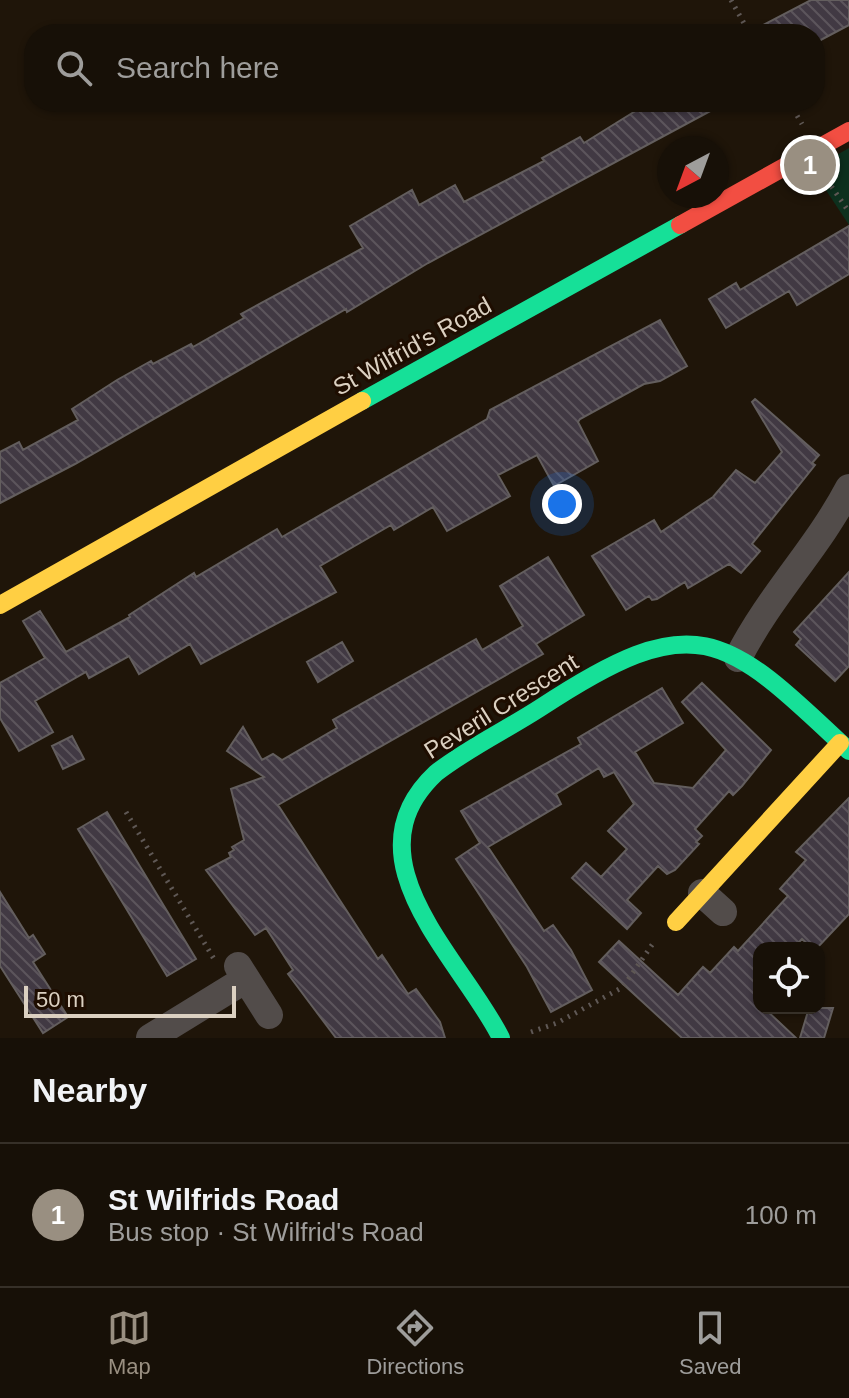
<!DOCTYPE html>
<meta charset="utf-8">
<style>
body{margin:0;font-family:Arial,sans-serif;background:#201911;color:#f1f3f6}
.controls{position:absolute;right:24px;bottom:24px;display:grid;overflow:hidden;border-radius:16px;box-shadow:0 2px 6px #0004}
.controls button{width:72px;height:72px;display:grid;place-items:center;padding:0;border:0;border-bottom:2px solid #363028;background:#171007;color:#f1f3f6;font:40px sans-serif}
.compass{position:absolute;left:657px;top:136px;width:72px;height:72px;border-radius:50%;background:#171007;box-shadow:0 2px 6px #0004;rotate:221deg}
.scale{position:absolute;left:24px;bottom:20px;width:212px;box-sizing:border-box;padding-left:8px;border:4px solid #dbd0c1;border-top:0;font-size:22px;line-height:28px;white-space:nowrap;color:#dbd0c1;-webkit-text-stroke:6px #1e0d00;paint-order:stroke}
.you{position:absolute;left:562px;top:504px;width:28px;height:28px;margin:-20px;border:6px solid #fff;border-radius:50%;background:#1a73e8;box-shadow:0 0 0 12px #1a73e833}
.badge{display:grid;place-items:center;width:52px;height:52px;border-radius:50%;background:#998f81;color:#fff;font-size:26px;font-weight:700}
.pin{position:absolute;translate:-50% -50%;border:4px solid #fff;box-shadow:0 2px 8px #0006}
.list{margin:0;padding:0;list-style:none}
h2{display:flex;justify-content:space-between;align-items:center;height:104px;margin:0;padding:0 32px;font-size:34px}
h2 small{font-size:26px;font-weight:400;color:#9e9d9b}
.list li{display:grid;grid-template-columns:52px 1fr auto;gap:24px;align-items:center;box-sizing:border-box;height:144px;padding:0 32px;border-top:2px solid #363028}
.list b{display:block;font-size:30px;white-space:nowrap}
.list p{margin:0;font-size:26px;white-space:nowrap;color:#9e9d9b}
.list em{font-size:26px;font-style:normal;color:#9e9d9b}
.icon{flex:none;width:44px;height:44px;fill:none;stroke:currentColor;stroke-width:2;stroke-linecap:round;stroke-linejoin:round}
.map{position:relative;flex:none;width:849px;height:1038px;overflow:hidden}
.search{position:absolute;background:#171007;box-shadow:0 2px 6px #0004;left:24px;right:24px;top:24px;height:88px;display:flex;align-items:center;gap:20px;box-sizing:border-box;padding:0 28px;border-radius:32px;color:#9e9d9b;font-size:30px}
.sheet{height:248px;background:#171007}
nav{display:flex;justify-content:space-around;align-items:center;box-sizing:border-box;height:112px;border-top:2px solid #363028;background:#171007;font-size:22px;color:#9e9d9b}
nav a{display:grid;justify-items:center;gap:4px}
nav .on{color:#998f81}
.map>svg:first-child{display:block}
.green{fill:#0d301e}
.building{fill:url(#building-back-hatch);stroke:#635e5e;stroke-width:2}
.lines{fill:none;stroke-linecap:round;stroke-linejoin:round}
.path{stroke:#5f5855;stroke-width:5;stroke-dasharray:2 6;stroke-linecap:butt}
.street{stroke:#524c4a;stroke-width:28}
.fast{stroke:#16e098;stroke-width:18}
.slow{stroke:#ffcf43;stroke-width:18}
.jam{stroke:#f24e42;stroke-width:18}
.labels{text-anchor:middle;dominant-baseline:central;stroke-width:6;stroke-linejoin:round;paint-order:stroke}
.street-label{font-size:24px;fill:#dbd0c1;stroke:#1e0d00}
</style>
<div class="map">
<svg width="849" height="1038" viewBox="0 0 849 1038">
<defs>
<pattern id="building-back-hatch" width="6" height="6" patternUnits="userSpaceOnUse" patternTransform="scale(2)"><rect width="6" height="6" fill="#413943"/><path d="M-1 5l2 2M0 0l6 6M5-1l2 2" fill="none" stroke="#5c555c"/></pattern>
</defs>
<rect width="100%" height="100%" fill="#1f1509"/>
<path class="green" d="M849 148V225L812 169Z"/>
<path class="building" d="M811 0H849V25L815 43V34H746Z
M650 102H727L428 263 347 312 346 309 75 464 0 503V452L19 442 23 450 78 420 72 409 117 380 151 361 153 364 191 344 193 347 244 318 241 314 363 248 350 226 412 190 419 205 455 185 464 202 544 161 542 158 580 137 584 143Z
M849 226V274L797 305 789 291 726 328 709 299 736 283 740 290Z
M660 320 687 366 660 381 644 384 580 419 578 422 598 461 554 486 537 455 498 475 510 496 447 531 433 507 394 530 391 525 320 566 336 592 201 664 190 644 139 674 129 656 89 678 86 672 35 701 53 732 19 751 0 718V683L45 658 23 621 40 611 66 652 130 617 129 615 194 573 196 577 277 529 282 537 487 419 490 410Z
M755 399 819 455 812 463 815 465 752 544 760 551 741 573 729 564 688 588 685 582 657 599 652 600 649 596 626 610 592 556 654 520 661 532 713 497 736 470 755 483 782 452 752 402Z
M548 557 584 615 536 644 543 654 278 805 378 959 382 955 408 994 416 989 440 1022 445 1038H336L288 974 293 970 266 928 255 935 206 870 231 857 229 853 234 850 232 847 244 840 231 789 264 777 227 751 243 727 262 760 273 754 282 760 337 728 333 720 476 639 482 650 523 626 500 586Z
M849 572V666L835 681 796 645 801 639 794 632Z
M342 642 353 661 318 682 307 662Z
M702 683 771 750 742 786 733 795 729 791 695 829 702 836 696 842 699 844 675 870 667 874 658 866 627 900 641 913 627 929 572 878 586 863 601 877 627 849 608 831 634 804 614 772 604 777 599 768 556 794 561 804 488 847 544 931 553 925 571 950 592 990 551 1012 527 967 456 859 480 843 461 811 581 744 578 738 662 688 683 723 635 752 654 783 693 788 726 750 682 702Z
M72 736 84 759 63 769 52 746Z
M849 798V914L817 948H812L802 939 793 948H759V1008H764L796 1038H682L599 962 619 941 678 995 703 967 710 973 734 947 738 951 788 896 780 889 806 860 796 852Z
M107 812 196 959 167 976 78 829Z
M0 892 29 938 33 935 45 954 33 962 68 1017 43 1033 0 966Z
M809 1008H833L824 1038H800Z"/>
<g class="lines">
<path class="path" d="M731 0 750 34
M789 102 802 124
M827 180 849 212
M126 812 214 959
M531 1032 557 1023 623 987 654 942"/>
<path class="street" d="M738 658C770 595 817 549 849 488
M702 893 723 912
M238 966 269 1015
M150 1038 246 979"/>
<path class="fast" d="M362 401 680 225
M501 1038C462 959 344 859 436 773 468 748 506 730 540 708 695 606 723 631 849 751"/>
<path class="slow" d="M0 605 362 401
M676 922 840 743"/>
<path class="jam" d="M680 225 849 131"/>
</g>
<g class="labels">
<g class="street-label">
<text transform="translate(412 346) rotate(-29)">St Wilfrid's Road</text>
<text transform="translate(501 706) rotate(-32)">Peveril Crescent</text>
</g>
</g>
</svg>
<div class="controls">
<button><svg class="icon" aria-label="locate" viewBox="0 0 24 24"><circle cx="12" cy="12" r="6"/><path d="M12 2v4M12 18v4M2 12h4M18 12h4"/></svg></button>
</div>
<svg class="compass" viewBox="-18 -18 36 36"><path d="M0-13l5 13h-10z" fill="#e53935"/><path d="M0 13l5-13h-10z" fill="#9e9d9b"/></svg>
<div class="scale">50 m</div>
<div class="you"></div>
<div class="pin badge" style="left:810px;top:165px">1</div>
<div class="search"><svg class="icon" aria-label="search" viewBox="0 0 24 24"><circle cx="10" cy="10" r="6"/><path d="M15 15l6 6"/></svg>Search here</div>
</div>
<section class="sheet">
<h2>Nearby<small></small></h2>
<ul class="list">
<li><span class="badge">1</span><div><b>St Wilfrids Road</b><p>Bus stop · St Wilfrid's Road</p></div><em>100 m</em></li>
</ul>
</section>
<nav>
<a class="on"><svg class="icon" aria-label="map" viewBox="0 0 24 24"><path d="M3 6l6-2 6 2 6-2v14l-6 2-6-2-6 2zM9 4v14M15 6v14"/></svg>Map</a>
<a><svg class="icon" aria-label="directions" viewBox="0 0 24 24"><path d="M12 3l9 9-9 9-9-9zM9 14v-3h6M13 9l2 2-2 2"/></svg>Directions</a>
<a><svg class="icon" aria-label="saved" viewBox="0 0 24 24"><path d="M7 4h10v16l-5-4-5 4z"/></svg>Saved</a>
</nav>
